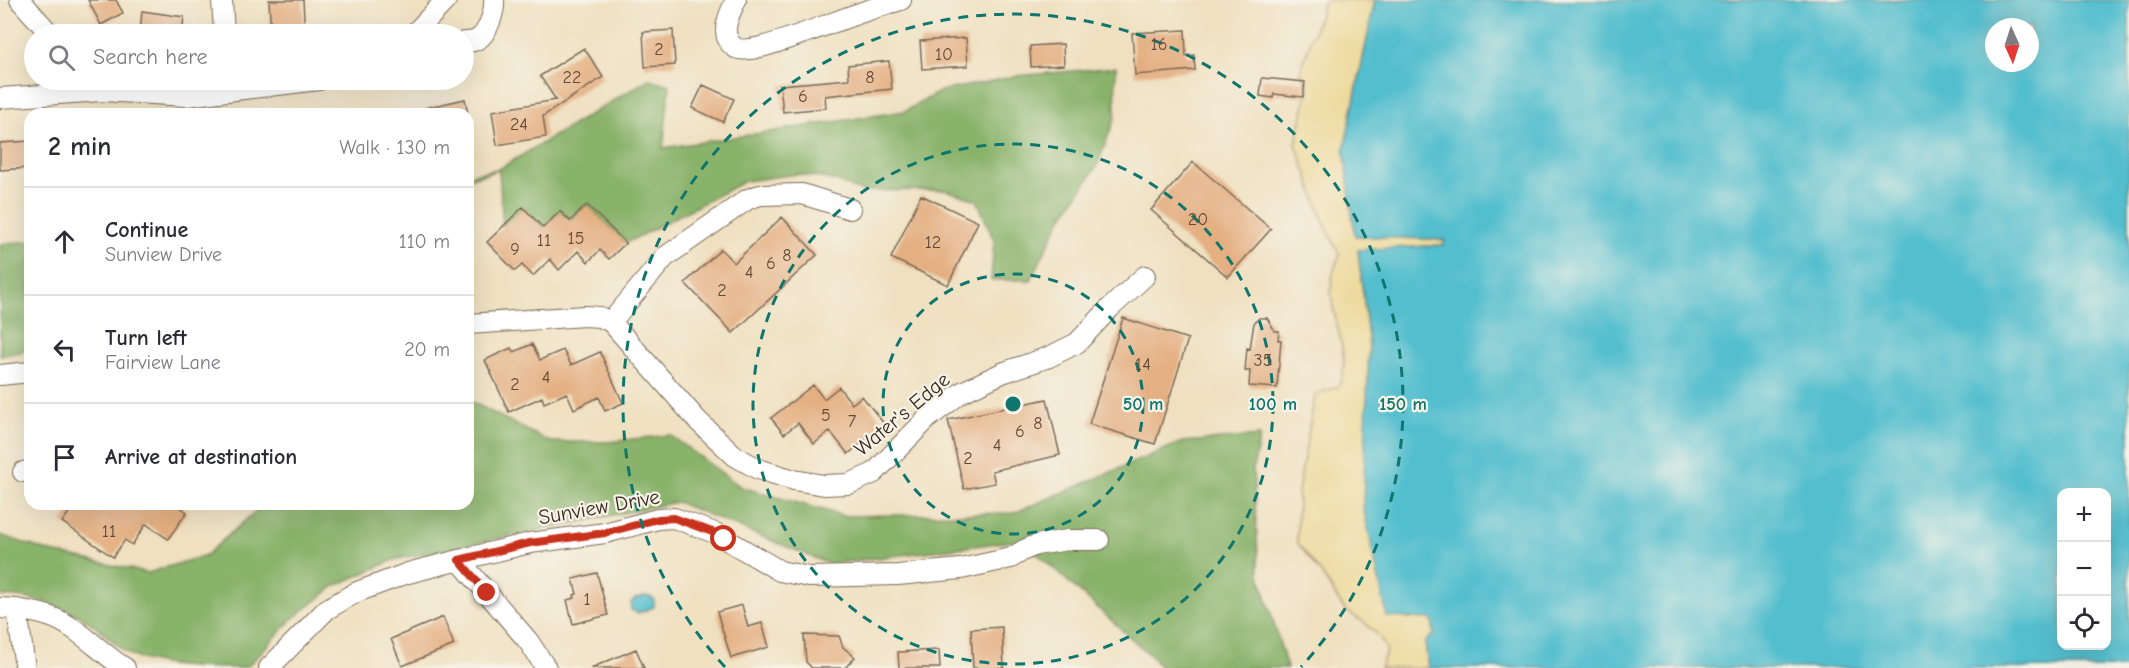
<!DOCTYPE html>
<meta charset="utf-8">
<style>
body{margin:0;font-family:"Comic Neue",sans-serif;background:#f2f2f3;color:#2b2b33}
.controls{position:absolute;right:18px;bottom:18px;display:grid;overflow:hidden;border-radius:12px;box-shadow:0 6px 24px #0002}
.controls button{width:54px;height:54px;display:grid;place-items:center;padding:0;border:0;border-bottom:2px solid #e1e1e2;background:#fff;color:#2b2b33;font:30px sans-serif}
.compass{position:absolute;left:1985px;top:18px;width:54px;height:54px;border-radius:50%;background:#fff;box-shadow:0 6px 24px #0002;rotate:177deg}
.stop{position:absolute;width:18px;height:18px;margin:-14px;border:4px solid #c8321e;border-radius:50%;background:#fff}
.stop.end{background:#c8321e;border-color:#fff;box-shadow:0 2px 6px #0008}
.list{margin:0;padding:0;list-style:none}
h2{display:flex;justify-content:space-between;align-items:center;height:78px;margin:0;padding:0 24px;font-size:26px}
h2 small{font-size:20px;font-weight:400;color:#7c7c81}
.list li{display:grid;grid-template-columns:39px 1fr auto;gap:18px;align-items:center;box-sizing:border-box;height:108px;padding:0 24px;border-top:2px solid #e1e1e2}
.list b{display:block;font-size:22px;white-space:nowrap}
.list p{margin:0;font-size:20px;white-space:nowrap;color:#7c7c81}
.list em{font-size:20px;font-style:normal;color:#7c7c81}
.icon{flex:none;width:33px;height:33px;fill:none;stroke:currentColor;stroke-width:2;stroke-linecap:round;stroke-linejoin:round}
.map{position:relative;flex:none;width:2129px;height:668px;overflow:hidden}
.search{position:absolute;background:#fff;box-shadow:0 6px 24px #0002;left:24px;top:24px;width:450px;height:66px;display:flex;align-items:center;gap:15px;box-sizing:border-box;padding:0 21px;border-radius:33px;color:#7c7c81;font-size:22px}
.panel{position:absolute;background:#fff;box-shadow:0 6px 24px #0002;left:24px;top:108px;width:450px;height:402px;border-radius:18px}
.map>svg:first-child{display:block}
.forest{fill:#89b26a;stroke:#626e44;stroke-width:1.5}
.sand{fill:#eeda9e;stroke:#94825e;stroke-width:1.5}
.water{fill:#52bece;stroke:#467476;stroke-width:1.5;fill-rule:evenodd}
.building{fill:#e4af81}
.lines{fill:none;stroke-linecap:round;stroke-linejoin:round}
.minor-casing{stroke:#7a6a57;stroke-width:22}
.minor{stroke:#fff;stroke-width:20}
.route{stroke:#c8321e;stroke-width:8}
.ring{fill:none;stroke:#0f766e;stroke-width:3;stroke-dasharray:10 8}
.labels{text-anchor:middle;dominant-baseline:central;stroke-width:4.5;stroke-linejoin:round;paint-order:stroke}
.number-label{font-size:18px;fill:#654b37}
.street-label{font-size:21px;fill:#3b2a1e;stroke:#f7f3e8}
.centre{fill:#0f766e;stroke:#f7f3e8;stroke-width:3}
.ring-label{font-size:18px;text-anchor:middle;font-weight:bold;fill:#0f766e;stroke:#f7f3e8;stroke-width:4.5;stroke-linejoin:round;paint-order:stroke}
</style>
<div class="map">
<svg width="2129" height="668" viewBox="0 0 2129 668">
<rect width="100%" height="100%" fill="#f7f3e8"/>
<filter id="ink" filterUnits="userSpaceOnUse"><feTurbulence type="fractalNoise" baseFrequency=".0167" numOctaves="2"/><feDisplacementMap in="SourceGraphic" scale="12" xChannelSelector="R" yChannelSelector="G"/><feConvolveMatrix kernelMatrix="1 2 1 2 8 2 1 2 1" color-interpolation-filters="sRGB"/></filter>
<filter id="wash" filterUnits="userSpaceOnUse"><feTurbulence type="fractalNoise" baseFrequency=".008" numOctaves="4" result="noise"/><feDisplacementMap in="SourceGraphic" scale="24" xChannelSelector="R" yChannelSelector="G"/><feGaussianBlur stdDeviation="1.35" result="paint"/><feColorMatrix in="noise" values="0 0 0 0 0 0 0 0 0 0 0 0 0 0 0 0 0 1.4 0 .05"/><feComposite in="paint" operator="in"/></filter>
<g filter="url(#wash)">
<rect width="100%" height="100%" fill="#efe0c0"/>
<path class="forest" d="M1116 67 1115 118 1097 166 1060 221 1031 280H991L994 241 977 200 945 190 861 191 833 180 798 174 745 181 626 243 587 205 570 221 560 211 543 228 523 207 503 227 499 170 468 179V175L499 169 649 79 670 85 663 148 905 111 941 91 1017 76Z
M30 241V350L0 356V244Z
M468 400 550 442H607L670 435 741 487 844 516 1014 513 1182 442 1260 436 1253 468 1259 573 1287 668H1161L1152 657 1022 540 829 564 677 502 393 560 335 586 292 619 249 665 240 668C203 668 169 668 135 657 121 651 108 636 95 626 67 606 34 597 0 596V535L51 552 148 573 206 555 264 504H468Z"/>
<path class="sand" d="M1325 0H1375L1344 150 1445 239 1443 245 1358 251 1369 346 1432 619 1434 634 1425 642 1428 668H1380L1387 650 1379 636 1366 624 1344 609 1323 576 1297 542 1298 492 1315 395 1339 386C1341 379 1345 370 1344 363 1342 323 1319 295 1340 255L1325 225 1296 144 1309 85 1300 72Z"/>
<path class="water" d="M1375 0H2129V668H1428L1425 642 1434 634 1432 619 1387 617 1363 506 1369 346 1358 250 1443 245 1445 240 1355 236 1344 150ZM1994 27H2030V63H1994ZM2062 492H2106V646H2062Z
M647 596 654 599V607L638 613 631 610V603L635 599Z"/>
<g id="blocks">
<path class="building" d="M88 0H116L123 13 101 25Z
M269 0H303L305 34H271Z
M142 11 184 17 182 34H140Z
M673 30 675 65 645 67 643 32Z
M1185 30 1186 56 1194 55 1195 70 1135 75 1132 33Z
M966 38 968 66 922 69 920 41Z
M1063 44 1064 65 1031 67 1030 46Z
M584 48 603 77 543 116 546 137 497 145 492 111 556 100 540 76Z
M889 61 892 89 825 96 826 108 783 112 780 85 849 79 848 65Z
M1262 78 1305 82 1303 97 1274 94 1273 98 1260 96Z
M703 85 734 99 723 122 692 108Z
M465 99 468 114H426L425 108Z
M30 141V168L0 170V143Z
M1193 162 1271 229 1228 277 1151 210Z
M921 195 978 222 948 285 891 258Z
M587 205 626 243 609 259 600 250 588 262 578 251 559 270 550 259 533 276 522 265 515 271 487 242 523 207 543 228 560 211 570 221Z
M782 217 817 255 733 333 685 283 721 249 734 263Z
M1123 318 1188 339 1155 444 1089 424Z
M1259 318H1267L1275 331H1279L1278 340H1281L1277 388 1249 386 1250 371H1245L1247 348 1250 349 1254 323Z
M532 344 540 360 563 350 571 365 600 352 623 403 605 411 599 397 574 409 567 393 544 403 542 397 509 412 485 360 511 348 514 352Z
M813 385 824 399 839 387 852 404 862 396 885 425 848 454 830 431 814 444 798 423 784 434 771 418Z
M1047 399 1060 455 992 471 995 483 964 489 948 420Z
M75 504H176L187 512 168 539 146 524 132 545 125 540 113 557 62 522Z
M597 573 608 615 573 624 567 600 575 598 574 595 577 594 573 579Z
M742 605 748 627 762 623 769 647 731 658 717 612Z
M443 617 454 645 402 666 391 639Z
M1002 627 1004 668H973L971 629Z
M804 635 839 636 843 647 855 657 845 668H812L806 662Z
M636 649 644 668H591Z
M939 650 940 668H899L898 652Z"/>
</g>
</g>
<g filter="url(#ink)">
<use href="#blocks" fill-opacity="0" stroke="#7a6a57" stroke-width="1.5"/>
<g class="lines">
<defs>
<path id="minor" d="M20 0 50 34
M222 0 224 34
M736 0C730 13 718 34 734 47 741 52 757 48 765 46 811 33 855 12 901 0
M414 34 446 0
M464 42C468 42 474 42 478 39 488 33 495 11 494 0
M91 80 102 91 186 96 319 80
M0 98 102 91
M611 322 665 257 748 199 760 195 802 194 850 209
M468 324 585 316 600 317 611 322 698 421 735 456 758 469 794 480 824 485 849 484 874 473 928 418 962 392 1002 373 1049 357 1077 343 1110 308 1145 276
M0 375 30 372
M23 472 30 470
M459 560 529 642 546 668
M0 608C17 609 35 611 51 617 79 627 100 653 125 668
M17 609 25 668
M269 668 327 609 357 592 408 573 459 560 530 543 605 533 658 519 674 518 715 533 780 571 809 577 898 575 961 569 1011 558 1024 550 1036 545 1068 540H1099"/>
</defs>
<use href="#minor" class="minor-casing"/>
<use href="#minor" class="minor"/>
</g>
</g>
<g class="lines" filter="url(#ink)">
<path class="route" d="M487 593 459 560 530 543 605 533 658 519 674 518 715 533 724 539"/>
</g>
<g class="ring">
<circle cx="1013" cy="404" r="130"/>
<circle cx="1013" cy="404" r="260"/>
<path d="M725 667A390 390 0 1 1 1301 667"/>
</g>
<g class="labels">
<g class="number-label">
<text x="1159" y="44">16</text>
<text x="659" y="49">2</text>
<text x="944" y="54">10</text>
<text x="572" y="77">22</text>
<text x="870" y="77">8</text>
<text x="803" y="96">6</text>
<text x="519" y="124">24</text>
<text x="1198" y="219">20</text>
<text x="576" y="238">15</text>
<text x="544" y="240">11</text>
<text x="933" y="242">12</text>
<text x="515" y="249">9</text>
<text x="787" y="255">8</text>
<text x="771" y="263">6</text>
<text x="749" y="272">4</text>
<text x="722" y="290">2</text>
<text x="1263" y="360">35</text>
<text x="1143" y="364">14</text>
<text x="546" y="377">4</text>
<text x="515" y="384">2</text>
<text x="826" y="415">5</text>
<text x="852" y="421">7</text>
<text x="1038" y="423">8</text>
<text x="1020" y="431">6</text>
<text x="997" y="445">4</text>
<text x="968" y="458">2</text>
<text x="109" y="531">11</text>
<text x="587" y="599">1</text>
</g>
<g class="street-label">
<text transform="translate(902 414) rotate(-40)">Water's Edge</text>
<text transform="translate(599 507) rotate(-10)">Sunview Drive</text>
</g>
</g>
<circle cx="1013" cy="404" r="9" class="centre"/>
<g class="ring-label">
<text x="1143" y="410">50 m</text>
<text x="1273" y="410">100 m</text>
<text x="1403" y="410">150 m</text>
</g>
</svg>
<div class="controls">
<button>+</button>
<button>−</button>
<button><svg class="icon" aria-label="locate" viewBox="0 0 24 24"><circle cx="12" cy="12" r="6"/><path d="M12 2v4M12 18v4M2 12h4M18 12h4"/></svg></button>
</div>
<svg class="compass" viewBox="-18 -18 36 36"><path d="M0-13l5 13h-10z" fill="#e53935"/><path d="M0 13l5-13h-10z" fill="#7c7c81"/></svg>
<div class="stop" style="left:724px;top:539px"></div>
<div class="stop end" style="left:487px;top:593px"></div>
<div class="search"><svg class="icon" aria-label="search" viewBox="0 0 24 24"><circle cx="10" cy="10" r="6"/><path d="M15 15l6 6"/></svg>Search here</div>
<section class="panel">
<h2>2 min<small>Walk · 130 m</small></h2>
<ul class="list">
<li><svg class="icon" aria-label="ahead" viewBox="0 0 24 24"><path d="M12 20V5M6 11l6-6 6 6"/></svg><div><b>Continue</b><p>Sunview Drive</p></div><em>110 m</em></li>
<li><svg class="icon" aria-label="left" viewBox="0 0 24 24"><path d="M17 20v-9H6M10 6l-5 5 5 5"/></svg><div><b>Turn left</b><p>Fairview Lane</p></div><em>20 m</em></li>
<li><svg class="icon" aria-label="arrive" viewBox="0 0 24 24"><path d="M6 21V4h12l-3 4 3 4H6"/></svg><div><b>Arrive at destination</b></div></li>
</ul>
</section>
</div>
